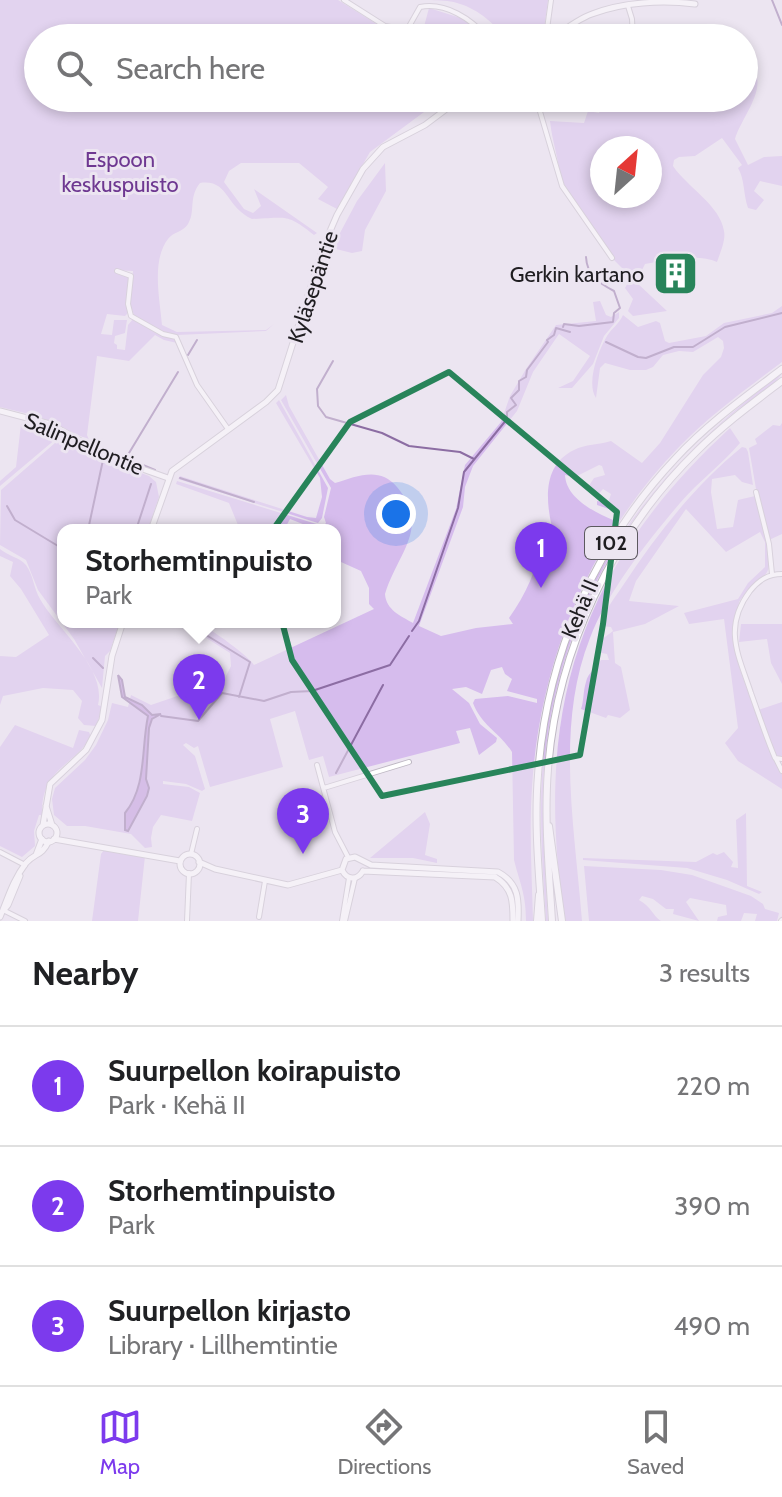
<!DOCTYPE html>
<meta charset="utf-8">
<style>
body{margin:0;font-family:Cabin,sans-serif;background:#f2f2f2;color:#202124}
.compass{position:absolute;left:590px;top:136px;width:72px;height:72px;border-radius:50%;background:#fff;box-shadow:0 4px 12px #0003;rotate:27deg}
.you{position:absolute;left:396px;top:514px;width:28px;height:28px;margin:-20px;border:6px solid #fff;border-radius:50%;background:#1a73e8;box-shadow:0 0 0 12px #1a73e833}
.badge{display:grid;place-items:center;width:52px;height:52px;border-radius:50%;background:#7c3aed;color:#fff;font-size:26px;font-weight:700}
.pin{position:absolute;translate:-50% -66px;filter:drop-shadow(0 2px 4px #0008)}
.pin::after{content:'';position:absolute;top:42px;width:28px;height:24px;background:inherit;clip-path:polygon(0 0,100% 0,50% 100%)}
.popup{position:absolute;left:57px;top:524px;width:284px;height:104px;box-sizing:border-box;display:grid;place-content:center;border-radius:16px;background:#fff;filter:drop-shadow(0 2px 6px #0005);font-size:26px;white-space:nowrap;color:#757577}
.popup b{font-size:30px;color:#202124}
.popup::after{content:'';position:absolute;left:50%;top:100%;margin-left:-16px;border:16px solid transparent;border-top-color:#fff}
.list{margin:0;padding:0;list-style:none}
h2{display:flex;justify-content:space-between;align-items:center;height:104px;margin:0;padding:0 32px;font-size:34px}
h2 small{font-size:26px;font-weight:400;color:#757577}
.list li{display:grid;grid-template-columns:52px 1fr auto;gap:24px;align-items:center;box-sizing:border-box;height:120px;padding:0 32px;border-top:2px solid #e0e0e0}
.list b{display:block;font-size:30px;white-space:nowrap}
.list p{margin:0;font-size:26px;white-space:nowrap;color:#757577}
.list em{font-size:26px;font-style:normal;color:#757577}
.icon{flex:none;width:44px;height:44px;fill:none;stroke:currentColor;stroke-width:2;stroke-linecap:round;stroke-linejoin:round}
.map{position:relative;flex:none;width:782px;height:921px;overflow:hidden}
.search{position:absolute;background:#fff;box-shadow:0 4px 12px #0003;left:24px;right:24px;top:24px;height:88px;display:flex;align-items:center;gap:20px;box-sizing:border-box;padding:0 28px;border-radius:44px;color:#757577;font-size:30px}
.sheet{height:464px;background:#fff}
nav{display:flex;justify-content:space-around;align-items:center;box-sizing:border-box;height:112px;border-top:2px solid #e0e0e0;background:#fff;font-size:22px;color:#757577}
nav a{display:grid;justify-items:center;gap:4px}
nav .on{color:#7c3aed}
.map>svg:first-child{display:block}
.green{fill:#d6bced;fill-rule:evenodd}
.water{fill:#ba8fdb;stroke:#8c6da3;stroke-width:2}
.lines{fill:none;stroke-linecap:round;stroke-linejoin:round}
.stream{stroke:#8c6da3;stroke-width:2}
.minor-casing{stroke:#bfb9c4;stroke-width:6}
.tertiary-casing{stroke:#bfb9c4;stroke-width:7}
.secondary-casing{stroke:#bfb9c4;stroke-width:7}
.trunk-casing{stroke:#bfb9c4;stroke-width:8}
.minor{stroke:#fff;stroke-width:4}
.tertiary{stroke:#fff;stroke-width:5}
.secondary{stroke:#fff;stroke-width:5}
.trunk{stroke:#fff;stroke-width:6}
.marked{fill:none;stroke:#28845a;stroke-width:6;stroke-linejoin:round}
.labels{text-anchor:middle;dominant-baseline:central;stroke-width:6;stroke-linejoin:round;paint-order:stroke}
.shield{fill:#ece5f1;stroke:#5c595f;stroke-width:2}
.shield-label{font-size:20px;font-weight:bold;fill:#1f1d21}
.park-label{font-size:22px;fill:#6e3891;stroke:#ece5f1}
.poi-label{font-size:22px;fill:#1f1d21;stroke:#ece5f1;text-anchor:end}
.street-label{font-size:22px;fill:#1f1d21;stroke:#ece5f1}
</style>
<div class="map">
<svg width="782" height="921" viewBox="0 0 782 921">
<rect width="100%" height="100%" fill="#ece5f1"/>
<path class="green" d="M0 0H338L388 31 422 34 429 8 464 19 484 38H38V98H443L370 152 337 209 318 199 328 187 299 163H241L229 171 224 182 244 209 253 213 261 206 254 189 317 233 314 235C286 213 287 218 252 219 225 207 229 179 200 183 188 198 196 211 188 224 183 232 173 232 168 239 151 261 160 300 162 325L177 332 266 330 274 324 266 331 177 335 159 330 134 315 130 304 133 271 115 270 128 273 131 280 127 314 125 316 107 314 101 334 112 335 114 320H127L125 333 115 336 114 343 117 345V349L125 350 128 325 133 319 175 338 177 343 164 340 155 335 129 361 97 356 87 435 89 440 37 416 0 407Z
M431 0H548L543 38H502C496 22 473 7 457 3 448 0 440 1 431 0Z
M744 62C776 80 742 115 735 139L748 165 764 157 782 156V186L760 181 754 191 764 200 756 210 748 208C743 194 745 180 738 168L742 165 722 138 695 156 679 157 674 160 673 166C687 187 720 205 724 231 726 240 720 253 717 262 697 253 667 261 645 264L636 282 667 311 633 316 628 311 633 299 625 288 631 277 612 258 560 178C559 159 552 141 550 121L584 123 588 111 599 113 603 98H744ZM602 148H650V196H602Z
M385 163 386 191 365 230 362 251 352 253 332 248 357 201Z
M600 301 606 315 611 317 619 312V318L604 336 593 364 572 388H558L573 381 590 356 559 334 533 372 517 411 473 466 465 487 463 507 419 626 441 636 476 628 513 624 509 618C526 594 537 570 541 542H556C547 512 538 467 574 450 585 444 599 445 611 441L642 463 660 443 703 375 721 357 724 348 723 341 718 337 693 352 679 351 663 355 653 367 646 370H630L605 363 600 368 596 398C586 383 598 351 607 336 612 328 619 324 623 315L638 327 656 321 660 323 665 341 669 343 706 336 724 323 772 313 782 306V362C746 389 710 415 679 447 590 539 540 660 532 787 529 831 532 877 533 921H526C526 894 520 884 514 860L512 752C500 733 481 725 473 703L475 699 508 696 537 703V699L507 691 512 679 505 674 502 667 491 670 482 694 466 687 452 689 469 703 480 724 497 738 496 742 479 755 470 728 456 731 460 743 329 777 323 756 309 760 295 711 270 719 283 767 210 787 198 746 194 748 186 743 183 745 195 756 205 789 202 791 186 784 163 781V784L189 787 200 793 192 821 161 815 153 827 151 838 152 847 145 848 131 834 85 826H67L54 815 52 799 55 788 85 760 96 745 108 720 112 703 128 707 131 695 151 705 224 680 231 666 230 653 181 622C188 622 194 623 201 625 209 627 251 658 254 665L374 609 369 604V588L361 571 341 562 335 543V530H318L290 519 284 530H240L229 503 176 484 177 481 323 526 326 523 324 517 331 488 281 400 286 395 289 406 330 479 335 483C357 476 380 466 397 487 431 528 398 552 385 594 386 610 401 616 413 623L456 509 465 465 501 422 510 396 526 369 556 325 596 321 593 302ZM599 465 602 466 605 475 594 478 588 487 596 497 603 489 611 494 608 503 597 501V505L612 510 616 515 613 520C594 512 566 498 565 475L575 477Z
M782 373C773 388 750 400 736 411 712 430 690 451 670 474 593 559 547 673 543 788 542 832 546 877 548 921H546C543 873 539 824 542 775 553 599 644 475 782 373Z
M279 400 328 488 322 518 318 523 178 479 180 476 307 517 316 518 322 497 320 478 276 403Z
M27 423 58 435 57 438 0 486V481L16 467 21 424Z
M782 423V534L769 540 756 489 749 448 757 444 755 439 773 425 780 426Z
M730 428 740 443C722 464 699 481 680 503 647 542 608 591 590 638 555 726 575 829 582 921H565C533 716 576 570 730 428Z
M63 436 100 457 149 476 156 482 159 497 148 530H63V622H120L110 651 105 656 102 688 74 639 38 590 26 560 0 545 1 490Z
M742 447 746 448 748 452 753 485 742 482 735 475 712 479 711 492 717 529 733 527 738 500 755 496C760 514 774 553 768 570 765 579 745 591 739 602 739 603 737 612 737 614 729 653 743 675 755 711L782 702V759L776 758 782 771V789L738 761 725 743 738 728 724 619 689 624 684 613 738 599 748 583 765 567V542L760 532 726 552 686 509 636 581 629 601 679 606 645 624 613 632 615 663 621 667 630 710 620 718 608 715 606 718 581 709C584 700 583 691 586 682 588 672 597 668 601 660H609L607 654 596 652 601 640 613 631 611 627 601 626C604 610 614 599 624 584 657 534 695 485 742 447Z
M0 549C8 556 19 557 26 565 33 574 34 589 40 599 57 629 107 668 98 705L103 707 96 726 84 725 78 718 82 701 73 690 43 688 3 696 0 705V656L16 657 49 635 21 589 10 576 13 562 0 556Z
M741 624H782V684L771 663 767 639 739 642Z
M15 725 73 748 79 730 89 732 91 737C71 768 41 769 42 815H39L34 831 35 846 22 857 0 846V747Z
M425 812 430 824 425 855 437 859V863L413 858H370Z
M746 813 747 886 762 892 759 894 727 880 687 868 583 860V858L696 862 713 853 717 855 724 852 733 862 731 867 738 868 736 820Z
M104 850 145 856 138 921H92L101 854Z
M584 866 661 870 692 875 751 896 763 904 765 909 779 913 777 921H755L757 914 744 913 741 921H717L718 917 727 915 726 905 690 898 686 902 699 921 673 914 674 909H666L653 899 642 896 639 900C652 907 652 915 661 921H589Z"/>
<path class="water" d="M118 675 122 680 125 697 142 705 152 715 161 714 152 719 149 728 146 779 149 788 147 796 128 831 125 830V813C147 786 141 749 148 716L122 697Z"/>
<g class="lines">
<path class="stream" d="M772 0 782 25
M563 327 564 324 579 326 613 322 614 313 620 308 614 291C599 283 587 276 586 257
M606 342 638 357 646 358 674 347H693L725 327 782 313
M188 355 197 340
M333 361 317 389 318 406 326 417 382 433 409 446 460 452 474 459
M155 470 126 458 178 372
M180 478 254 502
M7 506 15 520 63 549
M88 530 103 460
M136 530 151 484
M185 622 250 662 239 697
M412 631 419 621 458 508 464 472 507 419V412L516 405 511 398 519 390V381L526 377 527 370 548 342 547 340 554 335 556 328 570 332
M93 658 103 668
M161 716 198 721 222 693 264 701 291 692 312 691 390 665 409 636
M336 773 383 685"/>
<defs>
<path id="minor" d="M344 0 385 26 407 30 420 7C446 2 471 19 488 38
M628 6 632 19 633 38
M551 38 547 29 551 0
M536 98 562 186 612 258
M597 108 599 98
M117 271 131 276 128 304 131 316 163 334 176 337 197 385 228 429
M756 492 769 544 772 574
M782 574C768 574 759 580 750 591 722 628 739 656 751 693 759 715 766 737 775 758L782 759
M776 759 782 771
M317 765 335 832 348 857
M324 788 409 762
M0 852 25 865
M191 854 197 829
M3 910 25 921
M259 917 265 881
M187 921 189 873
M342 921 349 878
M345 921 355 878
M781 921 782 920"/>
<path id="tertiary" d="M0 411 50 424 114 459 168 478
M36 855 42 839
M4 910 8 905 20 876
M0 917C8 898 13 880 26 863 36 852 41 857 49 841"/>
<path id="secondary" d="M553 38C565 29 578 19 592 14 623 2 662 0 695 4
M151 530 172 471 266 402 278 390 324 245 337 215 363 169 383 147 425 125 461 98
M46 806 52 825
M39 833a9 9 0 1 1 18 0a9 9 0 1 1-18 0Z
M43 825 50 784 86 750 102 720 112 656 123 622
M54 839 180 861
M180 864a10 10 0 1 1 20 0a10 10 0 1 1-20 0Z
M199 862 215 869 288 885 342 870
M342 870 346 859 355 857 371 865 498 872C519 883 519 900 518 921
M342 870C347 880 357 881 363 871
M363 871 495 877C513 888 513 902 513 921"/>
<path id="trunk" d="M549 826 562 921
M537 921 539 895
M542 921C539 873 534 824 538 775 546 658 594 545 675 459 707 424 745 397 782 369
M552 921C549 870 544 820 548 769 557 650 612 534 697 451 723 425 753 403 782 381"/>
</defs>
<use href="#minor" class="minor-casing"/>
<use href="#tertiary" class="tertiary-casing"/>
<use href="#secondary" class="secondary-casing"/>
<use href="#trunk" class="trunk-casing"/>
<use href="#minor" class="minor"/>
<use href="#tertiary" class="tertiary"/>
<use href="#secondary" class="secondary"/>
<use href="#trunk" class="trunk"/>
</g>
<path d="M0 0H782V921H0ZM449 372 617 512 603 624 580 755 382 796 292 660 262 545 350 422Z" fill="#ece5f1" fill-opacity=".55" fill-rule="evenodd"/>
<path class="marked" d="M449 372 617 512 603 624 580 755 382 796 292 660 262 545 350 422Z"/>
<defs>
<symbol id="building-square" viewBox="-11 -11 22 22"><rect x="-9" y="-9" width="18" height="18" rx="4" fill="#28845a" stroke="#ece5f1"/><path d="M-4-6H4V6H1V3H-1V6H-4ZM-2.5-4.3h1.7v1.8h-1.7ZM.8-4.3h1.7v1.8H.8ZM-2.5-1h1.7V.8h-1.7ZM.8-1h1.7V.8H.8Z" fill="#fff"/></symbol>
</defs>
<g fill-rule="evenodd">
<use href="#building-square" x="650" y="248" width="51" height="51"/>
</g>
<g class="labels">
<rect class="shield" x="585" y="527" width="52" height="32" rx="6"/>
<g class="shield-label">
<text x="611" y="543">102</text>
</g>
<g class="park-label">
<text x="120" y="159">Espoon<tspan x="120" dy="25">keskuspuisto</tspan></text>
</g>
<g class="poi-label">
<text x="644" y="274">Gerkin kartano</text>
</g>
<g class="street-label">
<text transform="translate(313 287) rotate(-72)">Kyläsepäntie</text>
<text transform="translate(84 444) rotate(23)">Salinpellontie</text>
<text transform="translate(580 609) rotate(-67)">Kehä II</text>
</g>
</g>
</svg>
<svg class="compass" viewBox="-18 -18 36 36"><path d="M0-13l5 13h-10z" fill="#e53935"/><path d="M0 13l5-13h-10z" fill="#757577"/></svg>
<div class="you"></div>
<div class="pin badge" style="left:541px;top:588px">1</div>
<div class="pin badge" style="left:199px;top:720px">2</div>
<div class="popup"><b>Storhemtinpuisto</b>Park</div>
<div class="pin badge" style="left:303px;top:854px">3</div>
<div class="search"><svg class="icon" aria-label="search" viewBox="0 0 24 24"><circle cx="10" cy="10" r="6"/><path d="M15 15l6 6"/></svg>Search here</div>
</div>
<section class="sheet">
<h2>Nearby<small>3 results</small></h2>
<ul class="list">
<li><span class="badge">1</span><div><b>Suurpellon koirapuisto</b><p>Park · Kehä II</p></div><em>220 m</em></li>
<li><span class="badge">2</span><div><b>Storhemtinpuisto</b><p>Park</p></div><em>390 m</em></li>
<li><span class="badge">3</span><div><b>Suurpellon kirjasto</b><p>Library · Lillhemtintie</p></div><em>490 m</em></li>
</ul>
</section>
<nav>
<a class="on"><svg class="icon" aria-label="map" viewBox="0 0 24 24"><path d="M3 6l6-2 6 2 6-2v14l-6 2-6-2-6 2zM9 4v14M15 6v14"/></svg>Map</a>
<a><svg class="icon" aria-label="directions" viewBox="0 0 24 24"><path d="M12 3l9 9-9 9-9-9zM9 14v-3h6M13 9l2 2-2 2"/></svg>Directions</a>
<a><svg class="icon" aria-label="saved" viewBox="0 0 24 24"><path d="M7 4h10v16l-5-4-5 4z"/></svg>Saved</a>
</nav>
